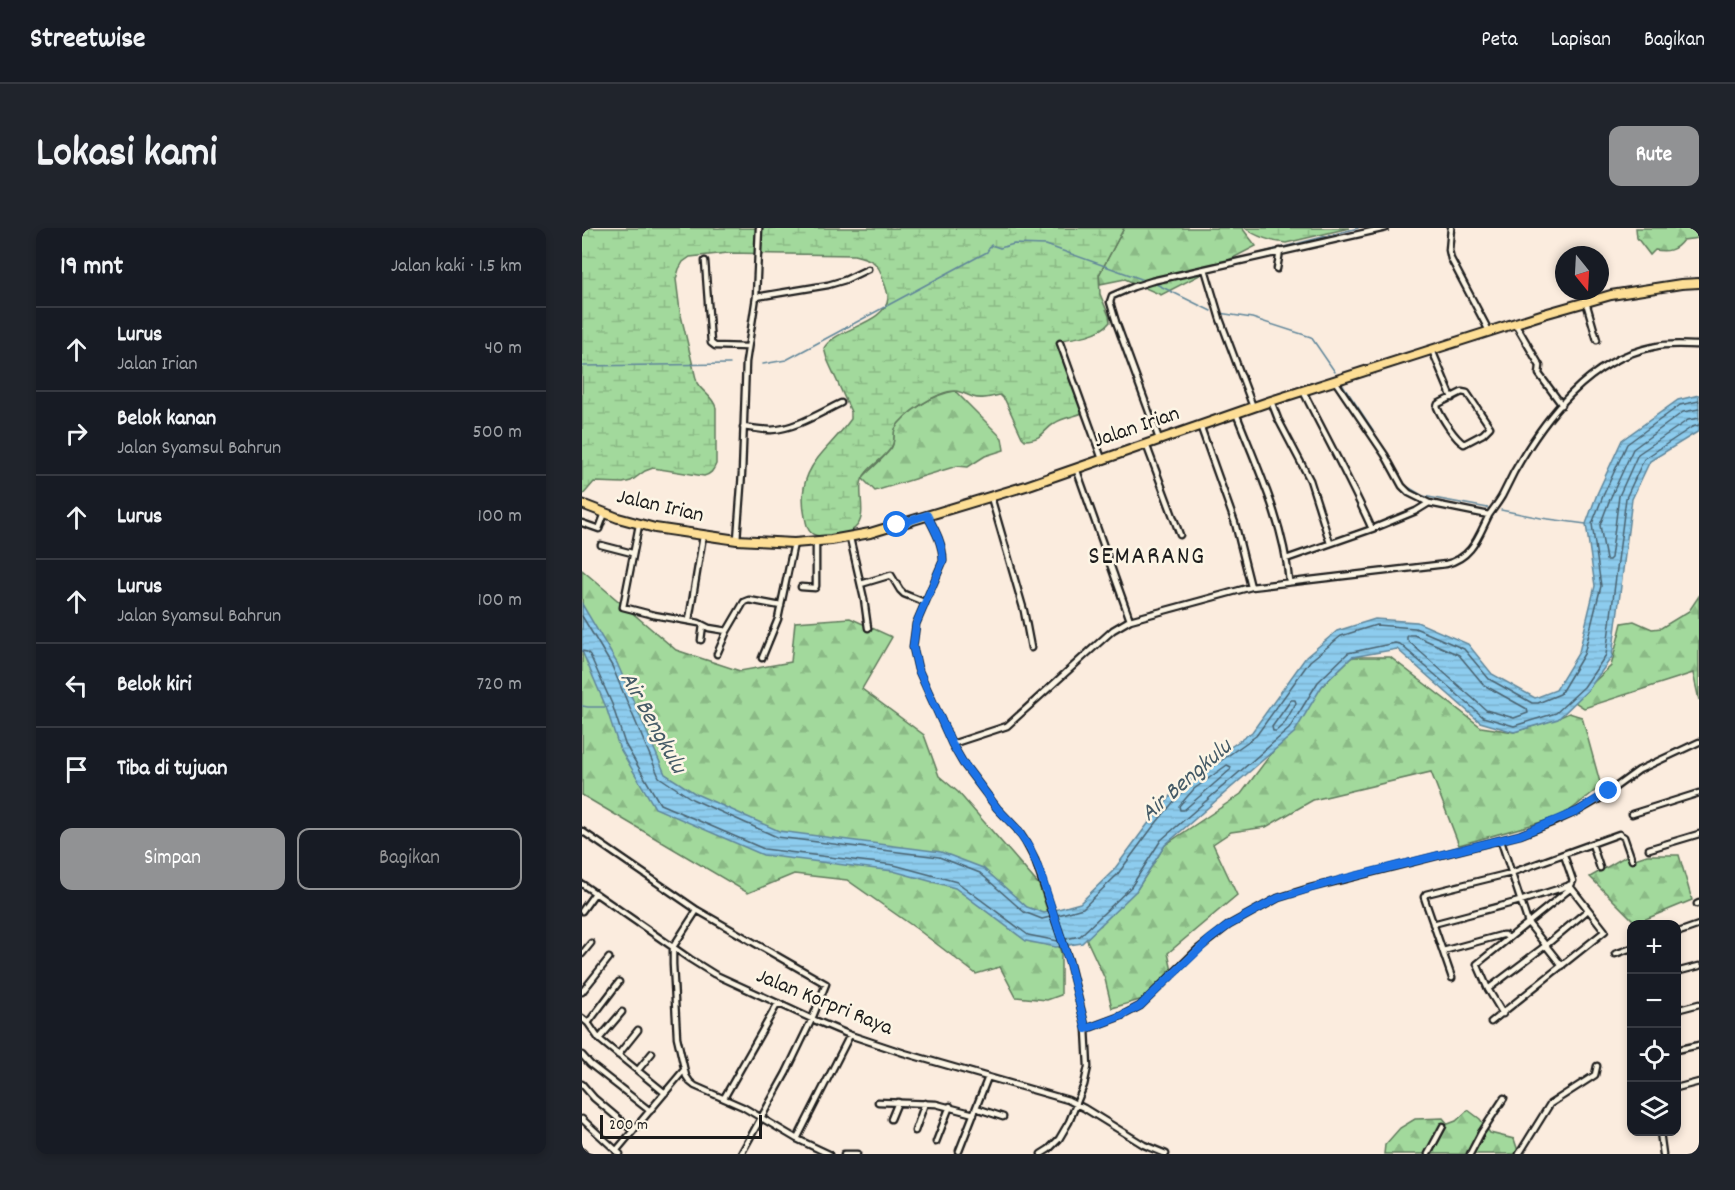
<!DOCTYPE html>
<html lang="id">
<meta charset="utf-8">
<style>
body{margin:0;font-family:Dekko,sans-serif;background:#20242c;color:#f1f3f6}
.controls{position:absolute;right:18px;bottom:18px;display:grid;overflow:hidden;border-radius:12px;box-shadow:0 3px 9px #0003}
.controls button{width:54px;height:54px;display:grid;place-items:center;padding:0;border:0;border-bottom:2px solid #363941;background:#171b24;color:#f1f3f6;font:30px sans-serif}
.compass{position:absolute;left:973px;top:18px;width:54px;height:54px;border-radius:50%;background:#171b24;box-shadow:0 3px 9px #0003;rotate:162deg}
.scale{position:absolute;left:18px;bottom:15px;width:162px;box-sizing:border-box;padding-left:6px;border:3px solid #1c1c1c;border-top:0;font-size:16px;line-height:21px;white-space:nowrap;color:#1c1c1c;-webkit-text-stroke:4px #fcf5e5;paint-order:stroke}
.stop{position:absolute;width:18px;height:18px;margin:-14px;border:4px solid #1a73e8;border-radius:50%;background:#fff}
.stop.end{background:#1a73e8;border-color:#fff;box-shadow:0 2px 6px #0008}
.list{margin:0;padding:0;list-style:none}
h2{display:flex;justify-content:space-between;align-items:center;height:78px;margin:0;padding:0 24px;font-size:26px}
h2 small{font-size:20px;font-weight:400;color:#9ea1a6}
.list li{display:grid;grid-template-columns:39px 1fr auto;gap:18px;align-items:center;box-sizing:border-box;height:84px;padding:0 24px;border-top:2px solid #363941}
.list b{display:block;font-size:22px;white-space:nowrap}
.list p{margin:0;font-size:20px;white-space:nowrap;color:#9ea1a6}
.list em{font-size:20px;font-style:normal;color:#9ea1a6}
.actions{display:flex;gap:12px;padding:18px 24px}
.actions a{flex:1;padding:14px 0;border:2px solid #919294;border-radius:12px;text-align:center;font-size:21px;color:#919294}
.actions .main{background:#919294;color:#fff}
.icon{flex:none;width:33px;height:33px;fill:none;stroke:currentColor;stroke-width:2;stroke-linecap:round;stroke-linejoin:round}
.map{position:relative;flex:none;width:1117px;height:926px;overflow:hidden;border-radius:12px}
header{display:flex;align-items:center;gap:36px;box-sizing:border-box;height:84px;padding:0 30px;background:#171b24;border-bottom:2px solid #363941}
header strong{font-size:28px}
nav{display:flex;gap:33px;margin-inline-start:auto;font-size:21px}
.intro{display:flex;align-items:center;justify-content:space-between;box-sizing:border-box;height:144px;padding:0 36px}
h1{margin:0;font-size:42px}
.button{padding:15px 27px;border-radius:12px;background:#919294;color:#fff;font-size:21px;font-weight:700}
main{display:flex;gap:36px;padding:0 36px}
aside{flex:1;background:#171b24;border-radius:12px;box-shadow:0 3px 9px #0003}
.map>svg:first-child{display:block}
.forest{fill:url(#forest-firs);stroke:#5f7a5c;stroke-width:1.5}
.wetland{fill:url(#wetland-marsh);stroke:#5f7a5c;stroke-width:1.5}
.water{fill:url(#water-rules);stroke:#60869a;stroke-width:1.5}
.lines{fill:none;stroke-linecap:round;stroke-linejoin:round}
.shore{stroke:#496270;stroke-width:1.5}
.stream{stroke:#60869a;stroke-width:1.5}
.street-casing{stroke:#1c1c1c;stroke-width:9}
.primary-casing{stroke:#1c1c1c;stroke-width:12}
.street{stroke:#fcf5e5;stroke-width:4.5}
.primary{stroke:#fdde96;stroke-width:8}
.route{stroke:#1a73e8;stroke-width:8}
.labels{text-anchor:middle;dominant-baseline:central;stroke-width:5;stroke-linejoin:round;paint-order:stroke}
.street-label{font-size:22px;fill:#1c1c1c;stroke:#fcf5e5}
.water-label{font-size:24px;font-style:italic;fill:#445a66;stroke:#fcf5e5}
.quarter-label{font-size:26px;letter-spacing:1.5px;fill:#1c1c1c;stroke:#fcf5e5}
</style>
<header>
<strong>Streetwise</strong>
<nav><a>Peta</a><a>Lapisan</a><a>Bagikan</a></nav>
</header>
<div class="intro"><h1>Lokasi kami</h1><a class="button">Rute</a></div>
<main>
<aside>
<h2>19 mnt<small>Jalan kaki · 1.5 km</small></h2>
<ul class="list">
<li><svg class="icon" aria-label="ahead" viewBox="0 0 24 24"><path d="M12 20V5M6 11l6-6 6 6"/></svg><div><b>Lurus</b><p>Jalan Irian</p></div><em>40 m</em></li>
<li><svg class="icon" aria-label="right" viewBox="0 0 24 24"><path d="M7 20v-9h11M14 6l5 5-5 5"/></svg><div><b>Belok kanan</b><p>Jalan Syamsul Bahrun</p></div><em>500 m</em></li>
<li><svg class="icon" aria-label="ahead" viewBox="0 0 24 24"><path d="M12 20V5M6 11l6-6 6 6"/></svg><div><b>Lurus</b></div><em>100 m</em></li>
<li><svg class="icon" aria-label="ahead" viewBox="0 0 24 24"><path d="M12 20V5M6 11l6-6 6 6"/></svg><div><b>Lurus</b><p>Jalan Syamsul Bahrun</p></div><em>100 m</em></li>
<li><svg class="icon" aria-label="left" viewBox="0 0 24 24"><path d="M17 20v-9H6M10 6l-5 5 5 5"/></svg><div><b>Belok kiri</b></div><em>720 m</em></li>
<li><svg class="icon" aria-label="arrive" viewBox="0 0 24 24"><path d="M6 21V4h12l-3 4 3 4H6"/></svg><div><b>Tiba di tujuan</b></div></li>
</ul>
<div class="actions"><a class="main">Simpan</a><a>Bagikan</a></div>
</aside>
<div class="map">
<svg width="1117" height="926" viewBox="0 0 1117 926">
<defs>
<pattern id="forest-firs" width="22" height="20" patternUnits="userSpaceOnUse" patternTransform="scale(1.5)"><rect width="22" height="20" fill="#a2d99c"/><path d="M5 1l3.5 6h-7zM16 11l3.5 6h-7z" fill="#8bba86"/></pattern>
<pattern id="wetland-marsh" width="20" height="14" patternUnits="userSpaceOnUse" patternTransform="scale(1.5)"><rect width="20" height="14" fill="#a2d99c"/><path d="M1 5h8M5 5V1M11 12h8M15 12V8" fill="none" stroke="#8bba86"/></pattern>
<pattern id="water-rules" width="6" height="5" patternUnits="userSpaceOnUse" patternTransform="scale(1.5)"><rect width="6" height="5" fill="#8dccee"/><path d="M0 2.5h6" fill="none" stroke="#79afcc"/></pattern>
</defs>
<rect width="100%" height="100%" fill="#fbecde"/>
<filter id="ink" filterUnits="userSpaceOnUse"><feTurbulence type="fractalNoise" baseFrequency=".0167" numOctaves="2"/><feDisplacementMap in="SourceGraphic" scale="12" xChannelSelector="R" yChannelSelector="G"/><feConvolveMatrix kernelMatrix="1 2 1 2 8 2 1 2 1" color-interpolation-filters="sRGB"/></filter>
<g filter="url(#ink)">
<path class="forest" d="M542 0H660L674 18 579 67 543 51 518 56 517 47Z
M1054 0H1117V10L1101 12C1093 23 1085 24 1073 22L1068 27 1055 10Z
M373 163 420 210 422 222 403 228 386 239 375 238 293 263 280 250C288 242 305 227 310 219 313 213 311 206 313 200 322 184 355 165 373 163Z
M0 342 94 422 158 443 209 434 213 394 268 390 310 409 280 461 342 507 357 548 376 564 457 657 479 725V767L465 772 434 769 418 739 394 746 335 701 265 652 212 646 166 665 0 567Z
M1117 368V472L1111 445 1002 480 991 473 1029 438 1040 395 1052 393 1070 401 1079 400 1107 383Z
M770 429H808L899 499 932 504 971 492 987 485 1000 489 1019 558 981 588 877 617 849 544 731 572 684 599 649 604 631 616 655 667 586 725 590 743 561 771 530 780 523 751 503 708 519 697 527 675 554 663 583 617 659 566 740 458Z
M1065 627H1097L1110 672 1054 695 1008 649 1044 628 1053 631Z
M886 882 898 891 908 905 932 911 937 926H802L803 917 818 900 833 891 861 890 866 896 874 893Z"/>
<path class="wetland" d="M0 0H542L517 47 518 66 527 88 528 94C518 107 494 110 478 112L475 115 502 184C493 189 482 189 473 195 460 203 462 211 443 212L440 209 423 172 418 167C409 169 399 172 391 169 385 167 380 164 374 163 357 162 321 186 313 201 311 206 313 213 310 218 303 232 281 240 279 256 277 270 285 290 273 300 265 307 248 308 238 308 226 307 225 299 223 289 213 239 243 227 269 191V184L245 131 242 120C253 100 304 96 306 70 306 64 303 57 301 52 297 34 289 31 272 27L146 25 108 29 101 34 97 41 94 51 98 83 115 155C121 165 131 168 134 180V236C131 243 129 246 122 248L71 240 63 243 49 253 41 255 12 254 0 268Z
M663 0H767L704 15C690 14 673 8 663 0Z"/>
<path class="water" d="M1117 167V203L1068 233 1050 271 1030 429 1006 462 976 491 932 504 898 494 815 421 770 429 740 458 712 505 583 617 554 663 500 715 474 719 444 713 373 660 311 643 181 627 73 580 37 519 24 479 0 423V376L35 435 83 546 114 566 197 603 359 624 401 640 445 679 462 685 498 675 531 643 565 597 603 551 670 504 724 429 755 403 793 391 835 394 886 416 910 446 953 470 974 462 997 424 1013 358 1004 296 1015 266 1040 212 1096 172Z"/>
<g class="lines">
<path class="shore" d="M1117 181 1101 184 1051 221 1028 271 1018 297 1024 332H1027L1029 330 1037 268 1056 226 1106 192 1117 190
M0 388 30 438 77 549 110 571 195 609 357 629 398 645 442 684 460 691 468 689
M827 407H832L877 427 902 457 945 481 946 485 932 490 904 482 825 412V409Z
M0 423 5 424 8 427 30 476 43 516 78 576 182 621 312 637 375 654 446 707 476 713
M709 472H713L714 475 702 496 694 503H691L690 499Z
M645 537 649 539 648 542 602 582H598L597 578 612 561Z
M476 687 501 680 535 647 570 600 607 555 674 508 728 433 759 408 794 397 833 400 882 421 907 451 950 475H956L978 466 1002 426 1019 358 1010 296 1021 268 1045 216 1098 177 1117 173
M484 711 498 708 549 659 579 612 707 501 736 454 766 425 813 415 818 416 901 489 932 498 974 485 1002 459 1024 427 1044 270 1062 231 1110 199 1117 197"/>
<path class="stream" d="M628 38 776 0
M570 54 629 83
M637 85 670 90 729 109 753 144
M181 136 204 132 405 24 409 17 418 20 432 16 464 17 565 53
M0 138 148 136
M761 157 791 202
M793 206 800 218
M821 256 841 268 906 280
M919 282 959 290 1004 296
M0 478 6 479H26"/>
<defs>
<path id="street" d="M869 0 867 22 869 31 907 103
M123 33 129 115 133 118 165 119
M623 41 638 91 671 179
M695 41 698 23
M174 69 246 57 263 52 286 41
M1004 74 1015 112
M933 95 958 138 957 146 980 177
M478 115 520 231
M850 122 870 170
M753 153 803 227 820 258 827 265 847 275 907 287
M721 163C744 209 769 254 790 301
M880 164 885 165 908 199 901 206 882 216C873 211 859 189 855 179L856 176Z
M689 173 696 191 728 252 748 315
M654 185C675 239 702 295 707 353
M618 197 653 295 669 359
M161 199C170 200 180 202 189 202 213 201 238 185 259 175
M577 211 534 94 528 74 530 68 551 59 570 53 804 0
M564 216 598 307
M494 240 548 392
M409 269 442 383 449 420
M345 287C353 302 361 316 361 333L334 396 331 419 336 441 370 516 381 535 415 580 435 601 443 613 453 632 487 733 504 801 506 839 502 857 487 894 477 911 467 921 459 926
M0 295 17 301 23 285
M57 297 41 379 72 387 117 395 127 400 145 403
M268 310 282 371 286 400
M155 312 160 245 164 134 174 69 177 0
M19 317 50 325
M704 331 790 301 834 283 847 275
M279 356 309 347 318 362 322 366 342 374
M219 359 233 360 234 358V314
M107 392 121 308
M119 412 121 397
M135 426 145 403 162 374 167 372 199 378
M180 430 196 391 212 315
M370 516 425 498 531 402 548 392 669 359 864 336C890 330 896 309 907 287 911 281 916 275 920 268 924 260 928 252 932 244 963 189 1007 132 1071 119 1086 115 1102 117 1117 117
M1050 586 1117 565
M0 603 115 682 244 756 230 791 204 845 159 926
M919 613 946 695 980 738
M1010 616 1018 640
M1067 621 1117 606
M0 656 108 731 132 746 230 791 268 807 322 825 486 872 502 880 562 917 584 926
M1115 676 1117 675
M115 682 91 719V736L95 809 104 848 108 854 113 858 161 879 215 911 247 926
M0 683 13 665
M851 696 938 673 989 657 991 653 982 627
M1094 705 1117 697
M861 723 920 707H923L926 710
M0 726 9 715
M1033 726 1050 720
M1094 744 1117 738
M870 750 843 672 842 669 844 666 929 645 1037 606 1042 609 1050 632
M906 761 963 718 1006 682
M0 764 27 730
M1094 782 1117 776
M921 786 906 761 895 736 989 660
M0 790 6 795 17 811 83 865
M909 794 1023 703 987 657
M6 795 37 754
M504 801 539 788 558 778 616 721 647 697 696 670 728 660 938 607 974 593 996 583 1017 571 1057 542 1117 514
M17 811 40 784
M1094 822 1117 817
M0 827 8 836 68 883
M36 827 56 802
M56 842 70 825
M0 856 12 870 51 903
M1094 860 1117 854
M142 870 196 775
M296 874 354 876 392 886
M394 880 421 889
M0 891 38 926
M309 891 316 874
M333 903 343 875
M1078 904 1081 926
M215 911 268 807
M354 914 368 878
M34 923 102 842
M377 923 406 849
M0 924 2 926
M262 926H275
M846 926 861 898
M888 926 899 905 922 870
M937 926 968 876 1013 847 1015 838"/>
<path id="primary" d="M0 276 36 290 73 300 155 312 212 315 249 312 288 305 444 258 689 173 962 86 1029 67 1099 56 1117 55"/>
</defs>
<use href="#street" class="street-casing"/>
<use href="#primary" class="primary-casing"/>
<use href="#street" class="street"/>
<use href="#primary" class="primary"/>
</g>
</g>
<g class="lines" filter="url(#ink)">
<path class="route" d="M315 297 345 287C353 302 361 316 361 333L334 396 331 419 336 441 370 516 381 535 415 580 435 601 448 621 458 644 487 734 504 801 539 788 558 778 628 711 647 697 696 670 757 652 938 607 996 583 1027 563"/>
</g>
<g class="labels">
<g class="street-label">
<text transform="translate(555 200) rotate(-19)">Jalan Irian</text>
<text transform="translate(78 279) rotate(13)">Jalan Irian</text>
<text transform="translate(242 775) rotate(22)">Jalan Korpri Raya</text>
</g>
<g class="water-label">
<text transform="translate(70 495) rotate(61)">Air Bengkulu</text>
<text transform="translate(605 553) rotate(-41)">Air Bengkulu</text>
</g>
<g class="quarter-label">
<text x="565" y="329">SEMARANG</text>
</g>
</g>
</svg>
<div class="controls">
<button>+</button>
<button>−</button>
<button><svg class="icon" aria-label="locate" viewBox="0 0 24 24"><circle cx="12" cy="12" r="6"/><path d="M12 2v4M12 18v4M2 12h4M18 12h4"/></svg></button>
<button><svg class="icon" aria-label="layers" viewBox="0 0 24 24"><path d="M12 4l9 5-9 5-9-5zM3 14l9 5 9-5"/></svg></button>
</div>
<svg class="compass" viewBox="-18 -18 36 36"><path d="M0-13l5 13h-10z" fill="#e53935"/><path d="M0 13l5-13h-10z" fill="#9ea1a6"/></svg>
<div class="scale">200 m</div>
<div class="stop" style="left:315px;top:297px"></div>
<div class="stop end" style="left:1027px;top:563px"></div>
</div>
</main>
